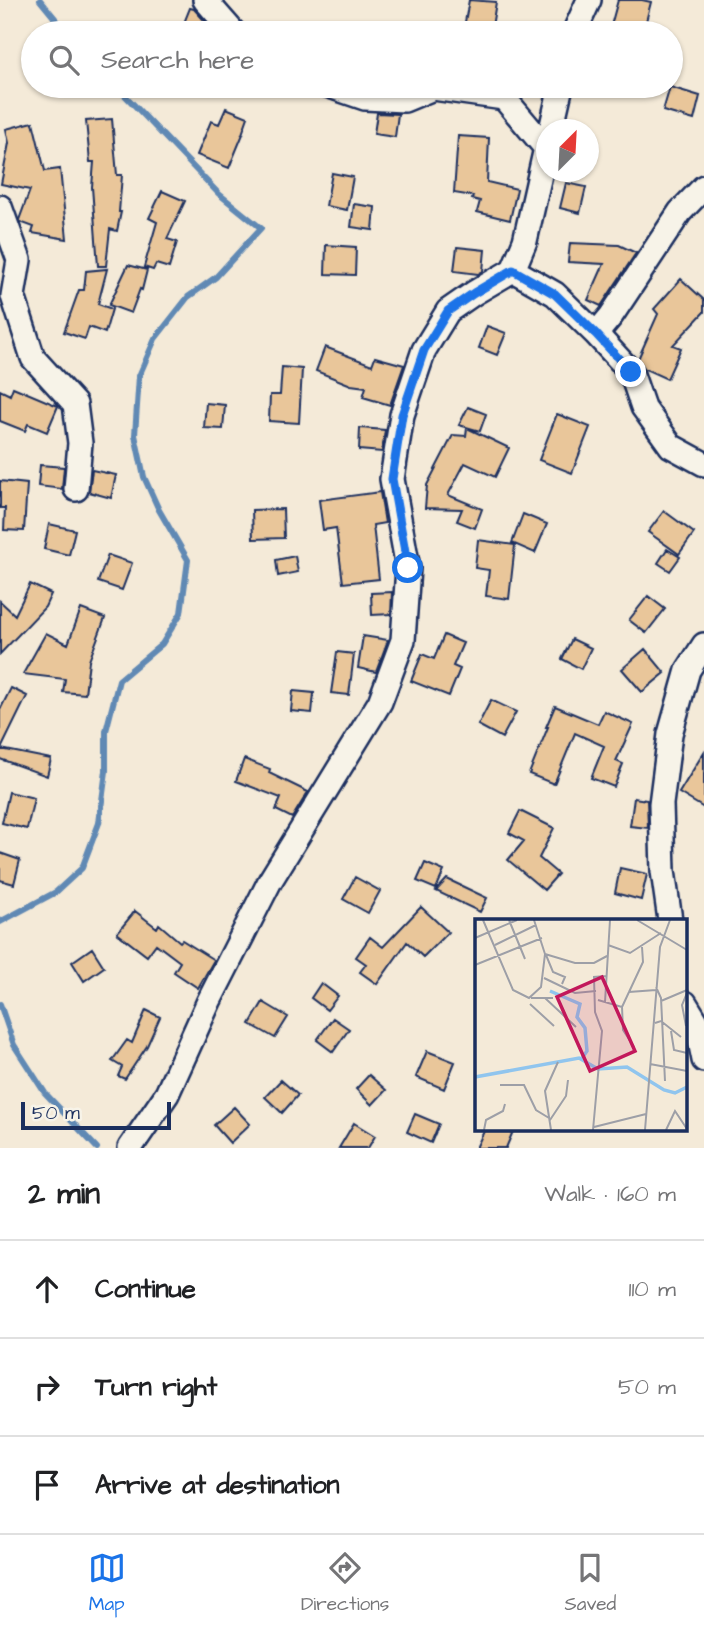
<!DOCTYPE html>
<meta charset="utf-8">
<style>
body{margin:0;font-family:"Architects Daughter",sans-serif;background:#f6f6f6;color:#202124}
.compass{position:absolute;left:536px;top:119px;width:63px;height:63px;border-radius:50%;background:#fff;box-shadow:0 2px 5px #0004;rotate:24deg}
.scale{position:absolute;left:21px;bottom:18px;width:150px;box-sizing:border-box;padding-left:7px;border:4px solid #1b2f5e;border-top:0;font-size:19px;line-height:24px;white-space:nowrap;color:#1b2f5e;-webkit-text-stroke:5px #f7f3e8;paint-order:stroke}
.stop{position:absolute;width:21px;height:21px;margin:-16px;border:5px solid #1a73e8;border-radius:50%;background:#fff}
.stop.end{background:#1a73e8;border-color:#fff;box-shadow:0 2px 7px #0008}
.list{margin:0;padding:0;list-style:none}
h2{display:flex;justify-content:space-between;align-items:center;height:91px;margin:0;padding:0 28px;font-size:30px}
h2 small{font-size:23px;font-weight:400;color:#757577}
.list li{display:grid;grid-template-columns:46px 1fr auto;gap:21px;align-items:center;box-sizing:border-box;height:98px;padding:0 28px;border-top:2px solid #e0e0e0}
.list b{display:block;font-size:26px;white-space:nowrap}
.list em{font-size:23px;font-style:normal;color:#757577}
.icon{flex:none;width:38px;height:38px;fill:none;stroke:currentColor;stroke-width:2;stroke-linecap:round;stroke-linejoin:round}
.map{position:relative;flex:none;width:704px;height:1148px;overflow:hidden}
.search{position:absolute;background:#fff;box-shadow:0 2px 5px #0004;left:21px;right:21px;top:21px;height:77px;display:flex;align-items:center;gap:18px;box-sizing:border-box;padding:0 24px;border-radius:38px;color:#757577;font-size:26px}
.sheet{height:385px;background:#fff}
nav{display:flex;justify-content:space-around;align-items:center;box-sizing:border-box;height:98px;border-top:2px solid #e0e0e0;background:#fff;font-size:19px;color:#757577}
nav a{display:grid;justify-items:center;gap:4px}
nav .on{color:#1a73e8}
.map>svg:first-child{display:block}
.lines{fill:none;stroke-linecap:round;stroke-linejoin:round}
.stream{stroke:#6189b4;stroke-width:6}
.building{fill:#e9c69a;stroke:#1b2f5e;stroke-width:2}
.minor-casing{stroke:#1b2f5e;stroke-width:28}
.minor{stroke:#f7f3e8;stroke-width:23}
.route{stroke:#1a73e8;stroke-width:9}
.inset-river{fill:none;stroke:#90c5ee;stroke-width:3.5}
.inset-road{fill:none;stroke:#9d9fa7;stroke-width:2}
.view{fill:#c2185b;fill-opacity:0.15;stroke:#c2185b;stroke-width:3.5}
.inset-edge{fill:none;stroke:#1b2f5e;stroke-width:3.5}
</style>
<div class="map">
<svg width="704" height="1148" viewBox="0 0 704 1148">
<rect width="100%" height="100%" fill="#f4ead8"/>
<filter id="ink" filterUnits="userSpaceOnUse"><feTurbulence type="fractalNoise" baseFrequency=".0143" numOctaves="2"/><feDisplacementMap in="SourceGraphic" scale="14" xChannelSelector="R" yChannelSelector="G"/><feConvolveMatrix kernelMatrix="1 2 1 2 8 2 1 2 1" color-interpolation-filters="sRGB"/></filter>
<g filter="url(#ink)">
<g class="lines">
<path class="stream" d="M40 0 67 33
M0 922 56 892 82 868 99 823 106 771V731L119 680 162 644 181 613 188 560 159 510 144 477 135 435 139 376 155 339 188 297 216 277 261 228 219 194 116 86
M0 1004 14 1045 45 1093 97 1148"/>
</g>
<path class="building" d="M469 0 496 2 491 33H463Z
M618 0H642L651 2 643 33H609Z
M190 8 194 9 211 28 209 33H180Z
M670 87 700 96 694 120 663 111Z
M226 108 248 117 242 134H243L229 168 197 155 211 121 219 124Z
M377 113 398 114 395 137 374 134Z
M112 119 117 175H122L119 212H121L117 231 110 229 106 266H98L92 187 94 162H90L86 121Z
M33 122 45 171 60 169 67 239 32 233 34 227 20 222 19 220 30 190 1 184 9 143 6 129Z
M458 136 489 138 487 182 517 189 510 220 477 212 480 201 472 199 473 196 454 193Z
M332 173 353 177 347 210 326 206Z
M566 183 586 187 580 213 560 208Z
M162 191 185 201 167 239 177 242 169 268 156 264 153 270 144 267 157 222 149 218Z
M354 204 375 207 373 230 351 227Z
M570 243 619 245 636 253 601 306 588 300 604 264 568 262Z
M326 245 356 247 355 275 325 274Z
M457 247 485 250 483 271 478 274 454 271Z
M128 265 147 270 142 290 140 289 131 313 109 305Z
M107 269 98 304 112 309 105 333 89 327 85 339 64 332 79 290H84L86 271Z
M681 279 704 300V312L673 345 681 348 667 379 645 369 638 359 658 314 654 309Z
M487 326 506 333 497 355 479 348Z
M325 347 372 365 375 357 404 365 390 405 363 397 366 387 351 385 316 371Z
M282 367 302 369 299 423 269 421 270 395H280Z
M13 387 58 406 47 432 28 424 25 431 0 421V390L10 395Z
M206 403 225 405 223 429 204 428Z
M468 407 486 414 480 431 459 425Z
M557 414 590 427 572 473 539 460Z
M360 428 385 430 382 452 359 450Z
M467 428 509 448 495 477 465 463 448 495 482 509 475 528 457 521 462 509 425 508 427 485 453 435 466 436Z
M40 465 64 467 62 489 38 486Z
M92 470 116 475 111 498 89 492Z
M0 481 27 484 24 531 4 530 5 508H0Z
M380 492 385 523 373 525 379 579 343 583 336 528 323 530 319 500Z
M283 509 284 538 253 539 252 510Z
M664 511 694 533 679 554 648 532Z
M523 514 547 524 535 553 512 543Z
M49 524 75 530 69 555 44 549Z
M478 540 515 545 509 599 486 596 489 570 475 568Z
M667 549 680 557 670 571 658 563Z
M108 555 132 563 122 590 98 582Z
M295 556 298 572 278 576 276 560Z
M30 584 51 594 45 607 0 654V601L15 615Z
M392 592 391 614 372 615 371 593Z
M648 596 665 609 646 633 629 620Z
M81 609 105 618 89 661 85 694 63 692 65 679 23 674 46 633 68 644Z
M444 635 463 643 453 666 460 669 449 696 411 681 422 654 434 659Z
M363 636 388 640 376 672 358 668Z
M572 639 591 648 581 669 562 659Z
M645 649 665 673 642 692 622 669Z
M337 652 354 654 349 695 331 693Z
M11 688 27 696 1 749 51 759 47 776 0 759V710Z
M293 691 314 693 312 713 291 711Z
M491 700 516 712 502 738 478 725Z
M555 706 598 724 604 711 633 724 616 761 623 764 614 787 591 778 604 746 575 733 554 784 529 774 548 727H546Z
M704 752V808L679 793Z
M244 759 270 769 269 773 308 792 292 818 276 810 281 798 236 781Z
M9 792 34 798 27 829 2 823Z
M634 798 647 800 648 828 630 826Z
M520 811 554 828 539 858 558 874 544 890 508 860 524 841 509 833Z
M0 853 20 860 14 884 0 880Z
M425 863 444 871 436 889 417 881Z
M620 868 647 874 641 900 615 893Z
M355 877 380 891 368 913 343 899Z
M447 879 487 898 480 912 436 891Z
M421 907 448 932 423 957 407 942 377 984 360 972 366 964 356 957 370 937 383 947Z
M135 911 157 928 159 924 180 942 182 940 214 960 198 988 174 972 180 962 156 944 147 956 117 933Z
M92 948 104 967 84 981 72 962Z
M321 983 338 996 327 1010 311 998Z
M263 1002 288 1017 275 1038 250 1024Z
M146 1010 160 1017 147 1046 125 1079 118 1076 122 1067 112 1061 127 1040 132 1043Z
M333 1018 349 1029 333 1052 317 1040Z
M427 1051 455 1062 444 1089 416 1077Z
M369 1075 386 1090 372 1105 356 1089Z
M281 1080 298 1095 282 1113 265 1097Z
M234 1107 250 1124 230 1143 214 1125Z
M415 1114 439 1124 431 1143 407 1132Z
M354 1123 375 1136 368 1148H339Z
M485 1129H514L506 1148H476Z"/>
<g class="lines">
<defs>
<path id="minor" d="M205 0 234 33
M574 33 589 0
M330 86 365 98 404 100 433 88 504 98 546 148
M551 130 561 86
M0 207 19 260 13 296 33 358 75 404 80 443 76 489
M513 270 555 294 596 334 631 372 643 407 671 446 704 464
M596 334 611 316 680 212 704 187
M670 920 663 871 661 804 670 734 688 670 704 645
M685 1003 696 1021 704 1060
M130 1148 167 1094 209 1001 270 881 380 702 403 640 408 568 392 479 402 415 424 350 448 311 474 293 513 270 525 241 546 148"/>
</defs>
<use href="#minor" class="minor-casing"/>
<use href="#minor" class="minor"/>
</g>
</g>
<g class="lines" filter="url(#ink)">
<path class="route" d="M408 568 392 479 402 415 424 350 448 311 474 293 513 270 555 294 596 334 631 372"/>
</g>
<g transform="translate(475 919)">
<rect width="212" height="212" fill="#f4ead8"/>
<path class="inset-river" d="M75 72 105 85 102 98 110 109 112 132 107 139M0 158 104 139 123 150 152 148 189 171 200 174 212 168"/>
<path class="inset-road" d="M8 1 38 71 54 79 66 68 70 35 59 1M34 1 50 40M162 1 212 31M0 19 42 1M20 26 61 6M133 26 155 34 186 14M70 35 100 44H119L132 37M71 36 78 53 90 58 87 65M0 46 67 19M69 59 100 74 121 72M181 68 186 79 190 162M154 73 168 43 167 28M56 79H78M70 79 101 108M123 81 147 88 148 111 159 128M186 82 212 71M130 83 135 1M55 85 79 107M147 88 154 73 181 71M180 104 186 102 206 118M211 107 207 86 212 74M196 112 199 131 212 134M175 145 212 152M25 166H49L61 191 74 199M75 201 91 177 93 161M119 208 171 195M9 211 11 201 28 192 30 185M76 211 70 172 83 143M118 211 127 112 120 93 119 58 131 57M170 211 185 28 195 1M191 211 200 192 212 210"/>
<path class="view" d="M127 58 160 132 115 152 82 78Z"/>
<rect width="212" height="212" class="inset-edge"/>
</g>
</svg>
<svg class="compass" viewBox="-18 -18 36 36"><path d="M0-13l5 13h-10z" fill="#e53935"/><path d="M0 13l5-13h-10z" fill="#757577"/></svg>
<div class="scale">50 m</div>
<div class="stop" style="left:408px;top:568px"></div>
<div class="stop end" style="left:631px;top:372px"></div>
<div class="search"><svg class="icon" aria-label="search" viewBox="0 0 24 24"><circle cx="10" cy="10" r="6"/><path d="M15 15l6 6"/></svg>Search here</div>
</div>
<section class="sheet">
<h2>2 min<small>Walk · 160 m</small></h2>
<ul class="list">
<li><svg class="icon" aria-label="ahead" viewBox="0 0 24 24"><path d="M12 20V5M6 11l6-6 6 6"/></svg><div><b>Continue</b></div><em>110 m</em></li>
<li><svg class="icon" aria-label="right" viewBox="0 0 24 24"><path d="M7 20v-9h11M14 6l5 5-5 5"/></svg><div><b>Turn right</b></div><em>50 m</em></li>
<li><svg class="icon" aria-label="arrive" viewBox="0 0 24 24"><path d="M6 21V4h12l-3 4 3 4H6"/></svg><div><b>Arrive at destination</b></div></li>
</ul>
</section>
<nav>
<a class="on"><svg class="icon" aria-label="map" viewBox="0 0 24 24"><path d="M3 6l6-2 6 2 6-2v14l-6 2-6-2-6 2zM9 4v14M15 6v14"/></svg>Map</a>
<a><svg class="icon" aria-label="directions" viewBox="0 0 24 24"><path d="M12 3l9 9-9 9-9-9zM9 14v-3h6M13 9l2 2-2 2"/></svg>Directions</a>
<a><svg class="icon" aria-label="saved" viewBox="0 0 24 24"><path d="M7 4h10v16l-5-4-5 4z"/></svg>Saved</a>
</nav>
